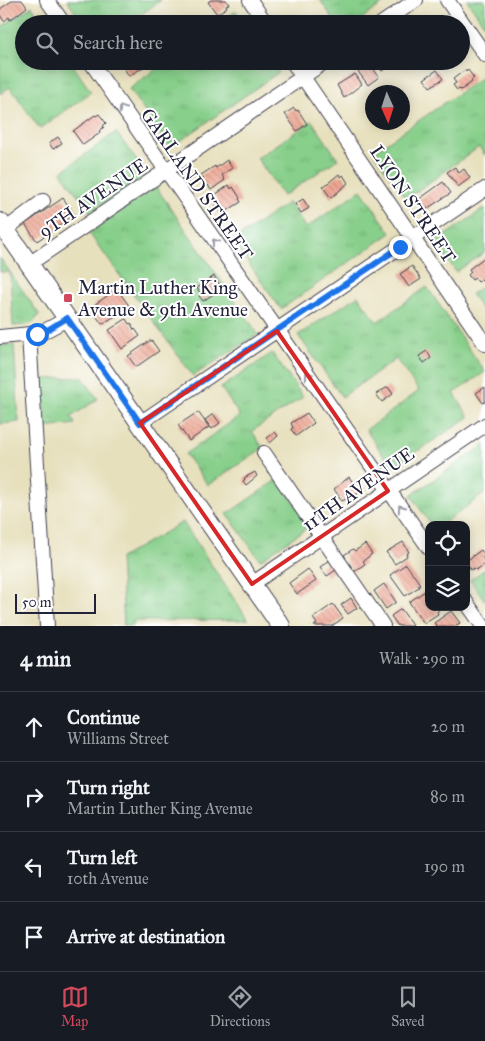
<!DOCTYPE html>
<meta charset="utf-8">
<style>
body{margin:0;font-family:"IM FELL Great Primer",serif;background:#242831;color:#f1f3f6}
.controls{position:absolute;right:15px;bottom:15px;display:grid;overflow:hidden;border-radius:10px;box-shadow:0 2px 12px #0003}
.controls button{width:45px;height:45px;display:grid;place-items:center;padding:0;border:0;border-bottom:1px solid #363941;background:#171b24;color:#f1f3f6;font:25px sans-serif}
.compass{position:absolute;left:365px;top:85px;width:45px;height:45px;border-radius:50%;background:#171b24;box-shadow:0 2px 12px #0003;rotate:177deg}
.scale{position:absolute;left:15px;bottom:12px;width:81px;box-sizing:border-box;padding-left:5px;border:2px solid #22223b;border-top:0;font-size:14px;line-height:18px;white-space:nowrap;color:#22223b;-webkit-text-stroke:4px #fff;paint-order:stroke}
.stop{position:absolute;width:15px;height:15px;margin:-11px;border:4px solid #1a73e8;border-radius:50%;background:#fff}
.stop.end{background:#1a73e8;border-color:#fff;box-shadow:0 1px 5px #0008}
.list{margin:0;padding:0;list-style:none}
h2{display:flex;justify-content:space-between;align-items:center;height:65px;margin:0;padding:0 20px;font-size:21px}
h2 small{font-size:16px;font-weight:400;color:#9ea1a6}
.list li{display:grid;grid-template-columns:32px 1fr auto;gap:15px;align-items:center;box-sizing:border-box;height:70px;padding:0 20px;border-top:1px solid #363941}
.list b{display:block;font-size:19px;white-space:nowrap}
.list p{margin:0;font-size:16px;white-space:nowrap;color:#9ea1a6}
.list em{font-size:16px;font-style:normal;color:#9ea1a6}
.icon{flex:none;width:28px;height:28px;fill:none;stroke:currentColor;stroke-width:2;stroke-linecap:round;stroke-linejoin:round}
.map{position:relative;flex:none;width:485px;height:626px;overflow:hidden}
.search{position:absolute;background:#171b24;box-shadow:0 2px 12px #0003;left:15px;right:15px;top:15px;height:55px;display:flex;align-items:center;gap:12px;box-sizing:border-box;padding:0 18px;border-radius:28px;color:#9ea1a6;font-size:19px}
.sheet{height:345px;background:#171b24}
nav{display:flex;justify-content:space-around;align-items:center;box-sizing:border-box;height:70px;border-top:1px solid #363941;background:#171b24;font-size:14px;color:#9ea1a6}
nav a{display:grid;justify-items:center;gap:2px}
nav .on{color:#d1495b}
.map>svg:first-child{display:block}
.grass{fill:url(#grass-tufts);stroke:#547862}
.building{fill:url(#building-back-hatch)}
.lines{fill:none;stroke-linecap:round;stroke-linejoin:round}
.minor-casing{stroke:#403e4e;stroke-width:16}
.major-casing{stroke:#403e4e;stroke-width:20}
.minor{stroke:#fff;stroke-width:14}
.major{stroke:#fff;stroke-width:18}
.oneway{stroke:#9c9ca7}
.route{stroke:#1a73e8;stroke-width:6}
.marked{fill:none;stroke:#d62828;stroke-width:4;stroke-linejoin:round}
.poi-dot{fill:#d1495b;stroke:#fff;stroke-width:2}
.labels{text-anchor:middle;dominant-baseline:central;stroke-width:4;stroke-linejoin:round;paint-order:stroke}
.street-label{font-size:19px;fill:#22223b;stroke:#fff}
.poi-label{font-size:19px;fill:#22223b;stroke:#fff;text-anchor:start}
</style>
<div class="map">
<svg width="485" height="626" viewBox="0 0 485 626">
<defs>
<pattern id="grass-tufts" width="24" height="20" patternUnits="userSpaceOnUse" patternTransform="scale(1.25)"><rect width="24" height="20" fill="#87cf8a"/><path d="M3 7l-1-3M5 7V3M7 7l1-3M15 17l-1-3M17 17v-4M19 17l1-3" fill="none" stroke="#74b178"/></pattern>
<pattern id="building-back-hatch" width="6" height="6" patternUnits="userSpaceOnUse" patternTransform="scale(1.25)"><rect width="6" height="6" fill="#efa692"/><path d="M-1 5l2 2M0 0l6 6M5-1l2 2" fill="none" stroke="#c18778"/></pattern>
</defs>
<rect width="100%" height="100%" fill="#fff"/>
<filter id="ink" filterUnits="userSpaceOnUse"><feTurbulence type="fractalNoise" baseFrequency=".02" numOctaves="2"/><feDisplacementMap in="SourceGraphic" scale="10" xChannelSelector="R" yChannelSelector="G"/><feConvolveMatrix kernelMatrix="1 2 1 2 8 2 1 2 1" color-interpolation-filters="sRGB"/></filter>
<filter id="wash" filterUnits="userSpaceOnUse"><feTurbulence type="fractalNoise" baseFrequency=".0096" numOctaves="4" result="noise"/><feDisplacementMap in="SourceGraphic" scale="20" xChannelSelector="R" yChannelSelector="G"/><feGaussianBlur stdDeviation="1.12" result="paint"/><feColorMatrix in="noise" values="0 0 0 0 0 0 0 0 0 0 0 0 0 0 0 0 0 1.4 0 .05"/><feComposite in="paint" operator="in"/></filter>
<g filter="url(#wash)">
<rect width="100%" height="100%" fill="#e7e0bd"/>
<path class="grass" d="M67 0H161L128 24H83Z
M320 0H388L354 24H337Z
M467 0H485V26Z
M32 6 44 24H24V61H70L91 92 40 129 10 87 0 94V28Z
M236 11 245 24H218Z
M167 61H271L279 72 170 148 129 89Z
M481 78 485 84V155L479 147 406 199 373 152Z
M312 121 338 159 283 196 257 158Z
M116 132 147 175 90 212 61 172Z
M156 187 258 334 193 376 89 233Z
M361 190 391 233 281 309 233 241 288 203 306 228Z
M485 208V252L456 272 435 242Z
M0 258 39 314C34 326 25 325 13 326L10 272H0Z
M485 285V314L471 294Z
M427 287 485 372 454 393 469 417 392 468 366 430 419 391 396 359 342 397 298 335 358 296 377 322Z
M0 345H14L19 422 0 424Z
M272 353 303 397 252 431 263 448 208 485 185 454 240 416 221 388Z
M82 377 98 399 71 417 75 424 45 428 42 379Z
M485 445V493L441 525H431L411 495Z
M278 479 310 526 260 560 227 514Z
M183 522 248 620 133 621V626H124L120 558Z
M485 569V601L470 580Z"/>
<g id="blocks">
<path class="building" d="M13 0H22L27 7 10 20 9 17 4 21 0 15V9Z
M211 0H226L229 4 226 5 227 7 217 14 208 2Z
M126 61H149L150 63 129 76 121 64Z
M364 61 367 64 369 62 379 77 368 85 357 70 363 66 361 63Z
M375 61H390L392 64 382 71Z
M437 70 443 79 430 87 424 79Z
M465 70 466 72 468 70 474 78 471 80 472 82 461 90 460 89 457 90 453 85 456 83 453 79Z
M355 74 362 84 344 98 337 85Z
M294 108 296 111 298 110 307 124 297 131 285 114Z
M99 114 106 123 103 126 104 127 99 131 100 133 83 145 73 131 95 115 96 116Z
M58 137 62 143 53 149 49 143Z
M227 160 232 168 222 175 225 180 211 190 208 185 206 187 201 181 204 179 201 175 215 166 216 168Z
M455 167 459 173 464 169 470 178 458 187 447 172Z
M339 174 341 177 343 175 348 183 331 198 323 187Z
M443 182 451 193 425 210 418 200Z
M229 185 231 189 233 187 240 198 239 199 241 202 222 214 211 199 216 196 215 195Z
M63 198 75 215 37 241 25 224Z
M303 199 309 208 301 213 295 204Z
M485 257V277L478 282 475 278 472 280 468 275 471 272 469 269Z
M412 266 421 279 409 287 400 274Z
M214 276 222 288 203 301 199 296 201 294 197 288Z
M117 289 130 307 102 324 94 313 97 310 94 305Z
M126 319 129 324 131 323 134 330 135 329 140 336 122 349 109 330Z
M151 340 159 351 136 367 128 356Z
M427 351 431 358 424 363 419 356Z
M388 387 393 394 382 402 376 394Z
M485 387V402L483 403 476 393Z
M198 412 209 427 189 441 178 425Z
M307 413 314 423 296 436 291 429 293 428 291 423Z
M213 414 220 423 212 429 205 420Z
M275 432 278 436 270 443 267 438Z
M255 472 257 476 246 485 243 481 245 479 244 478Z
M349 477 360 492 347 501 346 499 342 501 334 489Z
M403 542 409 552 406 554 407 556 395 564 386 552Z
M365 544 372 554 363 561 365 564 353 572 345 559 346 558 344 555 353 549 355 551Z
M481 550 485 555 483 557 485 564 476 570 474 568 471 570 466 561Z
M330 560 336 570 327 576 320 567Z
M406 564 420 584 418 585 419 587 405 596 390 575Z
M308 569 316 581 297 594 289 583Z
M384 584 396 602 386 609 374 591Z
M425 591 429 596V607H437L439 610 437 612 438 614 424 623 409 602Z
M351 598 357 608 348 614 341 605Z
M333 604 343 618 332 626H314L317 624 313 618Z
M401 609 413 626H398L391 616Z
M451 611 460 623 455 626H437L434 623Z"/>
</g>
</g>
<g filter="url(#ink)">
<use href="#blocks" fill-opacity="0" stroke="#403e4e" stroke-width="1"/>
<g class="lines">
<defs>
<path id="minor" d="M47 0 64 24
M250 0 266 24
M447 0 485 55
M381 24 416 0
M90 61 429 548
M292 61 485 344
M5 230 43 201
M29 264 326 61
M29 335 47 626
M0 337 41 333 67 319
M140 423 485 189
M264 453 383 626
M252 584 485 425
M466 602 483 626"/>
<path id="major" d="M0 222 281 626"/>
</defs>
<use href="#minor" class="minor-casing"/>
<use href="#major" class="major-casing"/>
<use href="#minor" class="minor"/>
<use href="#major" class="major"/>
</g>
<defs><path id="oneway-chevron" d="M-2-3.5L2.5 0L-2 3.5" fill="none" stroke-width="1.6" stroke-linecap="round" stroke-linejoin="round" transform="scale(1.25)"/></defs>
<g class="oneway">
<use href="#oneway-chevron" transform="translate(122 109) rotate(-124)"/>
<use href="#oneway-chevron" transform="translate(215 242) rotate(-125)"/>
<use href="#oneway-chevron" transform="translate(308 375) rotate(-125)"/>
<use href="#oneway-chevron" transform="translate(401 508) rotate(-125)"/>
</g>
</g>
<g class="lines" filter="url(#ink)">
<path class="route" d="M37 334 49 329 67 318 140 423 400 247"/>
</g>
<path class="marked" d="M277 331 388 491 252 584 140 423Z"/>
<rect class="poi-dot" x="63" y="293" width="10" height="10" rx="2.5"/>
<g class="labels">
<g class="street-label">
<text transform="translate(197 184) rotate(55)">GARLAND STREET</text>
<text transform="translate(93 198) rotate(-34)">9TH AVENUE</text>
<text transform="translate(413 204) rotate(56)">LYON STREET</text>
<text transform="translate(358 489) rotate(-35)">11TH AVENUE</text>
</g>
<g class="poi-label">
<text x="78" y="287">Martin Luther King<tspan x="78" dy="22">Avenue &amp; 9th Avenue</tspan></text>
</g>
</g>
</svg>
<div class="controls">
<button><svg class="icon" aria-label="locate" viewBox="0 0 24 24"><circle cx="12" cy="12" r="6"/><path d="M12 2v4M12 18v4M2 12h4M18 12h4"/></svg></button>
<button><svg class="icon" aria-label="layers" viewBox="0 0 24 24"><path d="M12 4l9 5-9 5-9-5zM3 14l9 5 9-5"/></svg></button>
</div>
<svg class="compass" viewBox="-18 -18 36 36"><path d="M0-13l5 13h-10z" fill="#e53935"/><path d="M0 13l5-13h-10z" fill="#9ea1a6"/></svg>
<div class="scale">50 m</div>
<div class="stop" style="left:37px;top:334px"></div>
<div class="stop end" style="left:400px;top:247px"></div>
<div class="search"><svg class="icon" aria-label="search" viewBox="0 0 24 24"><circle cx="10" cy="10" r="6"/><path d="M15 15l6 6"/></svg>Search here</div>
</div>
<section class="sheet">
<h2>4 min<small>Walk · 290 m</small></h2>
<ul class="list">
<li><svg class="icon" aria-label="ahead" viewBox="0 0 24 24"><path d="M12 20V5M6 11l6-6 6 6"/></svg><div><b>Continue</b><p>Williams Street</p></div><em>20 m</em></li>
<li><svg class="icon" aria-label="right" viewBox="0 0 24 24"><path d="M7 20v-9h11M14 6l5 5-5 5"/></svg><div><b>Turn right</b><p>Martin Luther King Avenue</p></div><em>80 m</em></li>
<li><svg class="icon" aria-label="left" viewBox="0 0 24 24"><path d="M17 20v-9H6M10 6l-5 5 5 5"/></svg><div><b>Turn left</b><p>10th Avenue</p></div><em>190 m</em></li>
<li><svg class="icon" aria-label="arrive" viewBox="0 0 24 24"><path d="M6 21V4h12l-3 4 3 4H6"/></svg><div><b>Arrive at destination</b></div></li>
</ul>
</section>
<nav>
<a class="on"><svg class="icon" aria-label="map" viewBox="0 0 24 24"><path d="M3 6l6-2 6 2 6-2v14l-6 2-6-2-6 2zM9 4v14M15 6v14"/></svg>Map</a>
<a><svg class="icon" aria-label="directions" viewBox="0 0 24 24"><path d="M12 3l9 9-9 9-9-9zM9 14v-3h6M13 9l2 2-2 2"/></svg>Directions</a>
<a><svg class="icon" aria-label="saved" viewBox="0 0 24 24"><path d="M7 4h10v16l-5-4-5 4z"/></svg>Saved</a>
</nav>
